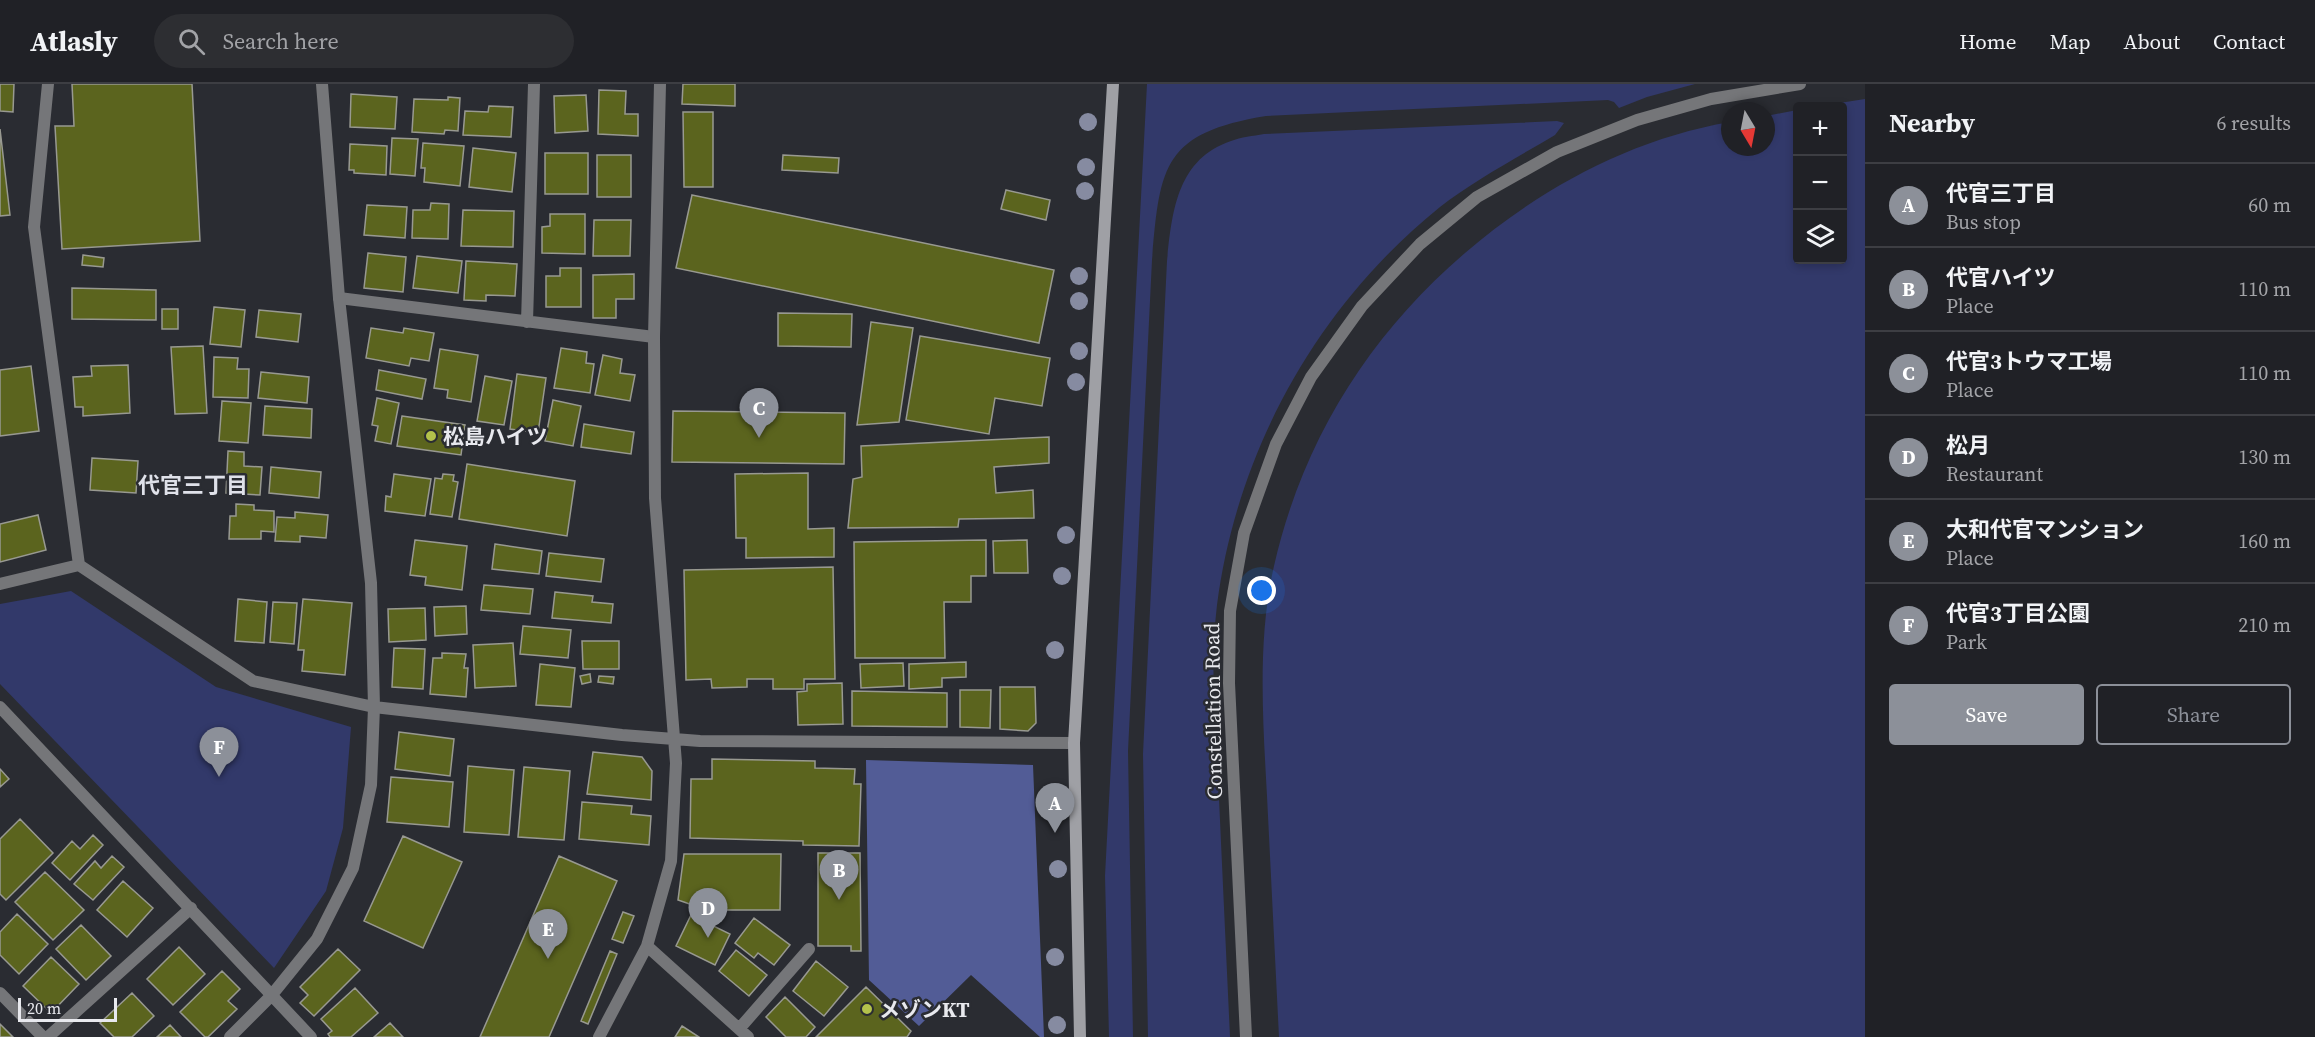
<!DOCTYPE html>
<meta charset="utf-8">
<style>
body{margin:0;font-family:"Source Serif 4","Noto Sans JP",serif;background:#2d2e32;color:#f1f3f6}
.controls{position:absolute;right:18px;top:18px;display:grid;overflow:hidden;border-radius:6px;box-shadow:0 3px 9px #0003}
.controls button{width:54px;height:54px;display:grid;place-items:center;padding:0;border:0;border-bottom:2px solid #3d3e43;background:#202126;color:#f1f3f6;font:30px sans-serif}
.compass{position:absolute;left:1721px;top:18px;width:54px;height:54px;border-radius:50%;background:#202126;box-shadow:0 3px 9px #0003;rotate:170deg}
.scale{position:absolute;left:18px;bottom:15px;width:99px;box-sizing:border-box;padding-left:6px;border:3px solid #e8e9ee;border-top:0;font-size:16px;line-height:21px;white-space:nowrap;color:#e8e9ee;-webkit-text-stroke:4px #2a2c32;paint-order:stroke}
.you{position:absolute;left:1262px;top:507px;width:21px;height:21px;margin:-15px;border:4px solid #fff;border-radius:50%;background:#1a73e8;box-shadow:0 0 0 9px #1a73e833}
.badge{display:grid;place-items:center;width:39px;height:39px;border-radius:50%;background:#8c9099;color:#fff;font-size:20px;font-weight:700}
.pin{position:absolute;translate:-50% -50px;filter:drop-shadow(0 2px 3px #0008)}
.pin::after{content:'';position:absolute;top:32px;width:21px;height:18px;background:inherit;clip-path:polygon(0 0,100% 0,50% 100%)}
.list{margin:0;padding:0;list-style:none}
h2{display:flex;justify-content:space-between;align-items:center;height:78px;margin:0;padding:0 24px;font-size:26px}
h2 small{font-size:20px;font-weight:400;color:#a2a3a7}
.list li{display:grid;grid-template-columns:39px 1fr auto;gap:18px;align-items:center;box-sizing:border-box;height:84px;padding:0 24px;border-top:2px solid #3d3e43}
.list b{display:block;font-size:22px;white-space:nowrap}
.list p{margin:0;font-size:20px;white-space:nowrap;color:#a2a3a7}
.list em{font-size:20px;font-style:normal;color:#a2a3a7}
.actions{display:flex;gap:12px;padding:18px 24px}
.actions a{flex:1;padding:14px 0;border:2px solid #8c9099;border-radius:6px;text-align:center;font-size:21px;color:#8c9099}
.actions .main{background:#8c9099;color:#fff}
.icon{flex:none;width:33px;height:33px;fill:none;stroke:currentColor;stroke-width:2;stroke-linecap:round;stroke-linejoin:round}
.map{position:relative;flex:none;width:1865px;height:953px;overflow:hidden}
header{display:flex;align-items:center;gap:36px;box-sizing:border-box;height:84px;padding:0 30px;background:#202126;border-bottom:2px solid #3d3e43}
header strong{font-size:28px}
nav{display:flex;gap:33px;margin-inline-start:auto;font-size:21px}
.search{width:420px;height:54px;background:#2d2e32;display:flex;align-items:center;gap:15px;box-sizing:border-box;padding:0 21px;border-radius:33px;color:#a2a3a7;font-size:22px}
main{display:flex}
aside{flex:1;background:#202126}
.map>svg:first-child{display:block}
.green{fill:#32396a}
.forest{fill:#525c96}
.building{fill:#5b641e;stroke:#989991;stroke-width:1.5}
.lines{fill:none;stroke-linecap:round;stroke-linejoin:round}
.lane{stroke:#757679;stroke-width:12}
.street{stroke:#757679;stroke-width:12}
.secondary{stroke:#9fa0a5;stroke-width:12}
.tree{fill:#868ba1}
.poi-dot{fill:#b3c24b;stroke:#2a2c32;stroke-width:2}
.labels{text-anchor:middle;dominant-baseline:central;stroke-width:5;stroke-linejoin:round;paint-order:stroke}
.poi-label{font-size:21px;font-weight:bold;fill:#e8e9ee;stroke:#2a2c32;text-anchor:start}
.street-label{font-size:21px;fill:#e8e9ee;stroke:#2a2c32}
.neighbourhood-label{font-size:22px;font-weight:bold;fill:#dfe1e9;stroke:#2a2c32}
</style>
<header>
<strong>Atlasly</strong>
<div class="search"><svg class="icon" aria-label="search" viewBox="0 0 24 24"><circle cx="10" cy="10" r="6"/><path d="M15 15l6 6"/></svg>Search here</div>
<nav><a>Home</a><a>Map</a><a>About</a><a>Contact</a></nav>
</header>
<main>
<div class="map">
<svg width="1865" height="953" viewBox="0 0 1865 953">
<rect width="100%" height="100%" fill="#2a2c32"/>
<path class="green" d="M1147 0H1695L1647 13 1619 24 1614 18 1608 16 1266 32C1163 49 1160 82 1152 176L1128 667 1133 953H1109L1105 792Z
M1865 15V953H1279C1275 873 1271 792 1267 712 1263 638 1257 555 1274 482 1302 358 1369 251 1465 169 1541 104 1631 55 1730 38V63H1766V32L1797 26 1798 176H1842V22H1820Z
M1557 37 1564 39 1555 51C1518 73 1473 97 1440 123 1318 221 1237 366 1217 521 1210 578 1215 637 1218 693 1222 780 1226 866 1230 953H1148L1143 670 1167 177C1172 128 1177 75 1231 57 1241 53 1253 52 1264 50Z
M71 507 216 603 351 643 343 744 326 807 274 884 0 600V520Z"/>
<path class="forest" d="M866 676 1033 681 1044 953H1040L971 891 919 942 869 896Z"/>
<path class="building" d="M0 0H14L13 28 0 27Z
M72 0H192L200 157 62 165 55 42H74Z
M683 0H735V22L682 20Z
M599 6 626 7 625 30H638V52L598 50Z
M351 10 397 13 395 45 350 43Z
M586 11 588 47 555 49 554 12Z
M448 13 460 14 458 47 445 46 444 50 412 48 414 15 448 16Z
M489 22 513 23 511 53 463 51 465 27 488 28Z
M683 28H713V103H684Z
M0 45 10 131 0 132Z
M392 54 418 55 415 92 390 90Z
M423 59 464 62 460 102 424 98 425 84H421Z
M350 60 387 62 386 91 354 89V86H349Z
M473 64 516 69 512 108 469 103Z
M545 69H588V110H545Z
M597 71H631V113H597Z
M783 71 839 74 838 89 782 86Z
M1006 106 1050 116 1046 136 1001 125Z
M692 111 1054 186 1039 259 676 184Z
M431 119 449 120 448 155 412 154 413 126H430Z
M367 121 407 123 405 154 364 151Z
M463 126 514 127 513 163 461 162Z
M550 130H585V170L542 169V143L550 142Z
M594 136H631L630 172H593Z
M368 169 406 173 403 208 364 204Z
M83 171 104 174 103 183 82 181Z
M417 172 462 177 458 209 413 204Z
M466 177 517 180 515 212 486 211V217L464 216Z
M560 184H581V223H546V192H560Z
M634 190V215H616V234H593V191Z
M72 204 156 206V236L72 235Z
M214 223 245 226 241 263 210 260Z
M162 225H178V245H162Z
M259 226 301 230 298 258 256 253Z
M778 229 852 230 851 263 778 262Z
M871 238 913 244 899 338 857 341Z
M371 244 403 249 404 244 434 249 429 277 411 274 409 282 366 274Z
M920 252 1050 274 1042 322 995 314 989 350 906 336Z
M203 262 207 329 175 330 171 263Z
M561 264 587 268 586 279 594 280 590 309 554 304Z
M440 265 478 271 471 318 447 314 448 306 434 304Z
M603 271 622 275 620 289 635 291 630 317 595 311Z
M214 273 238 274 237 285H249L248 314 213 313Z
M128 281 130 329 83 332V323H75L73 293 92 292 91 282Z
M31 282 39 347 0 352V286Z
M379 286 426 295 422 315 376 306Z
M261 288 309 293 307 319 258 314Z
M517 290 546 294 538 349 510 345Z
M485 292 512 297 504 341 477 337Z
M377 314 399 319 391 360 375 357 378 342 372 341Z
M553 316 581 322 573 362 545 357Z
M222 317 251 319 248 359 219 357Z
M265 322 312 325 311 354 263 351Z
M673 327 845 329 844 380 672 378Z
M402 332 465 341 461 371 397 362Z
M584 340 634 348 631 370 581 363Z
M1049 353V379L994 383 996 409 1033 406 1034 434 959 435 958 443 848 444 853 395 862 393 861 362Z
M228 367 244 368V382L262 383 260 411 226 409Z
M92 374 138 377 136 409 90 406Z
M467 380 575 397 567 452 459 435Z
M271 383 321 388 319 414 269 409Z
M808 389V445L834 444V473L746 474V454H736L735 390Z
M394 390 431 395 425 432 385 427 386 412 391 413Z
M443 390 454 391 453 397 458 398 452 433 430 430 435 394 442 395Z
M236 420 254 421V426L274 427V448L261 447V455H229L230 432H236Z
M295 428 328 431 326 454 300 452V458L275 457 277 433 295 434Z
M38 431 46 466 0 478V440Z
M415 456 467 462 462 506 425 501 426 493 410 491Z
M986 456V492H971V518H944L945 574H855L854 458Z
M1027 456 1028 489H994L993 457Z
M495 460 542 467 539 490 492 485Z
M549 469 604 475 601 498 546 492Z
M833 483 835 595H804V605H773V595H747V603L712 604 711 595 686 596 684 486Z
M484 501 533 505 530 530 481 526Z
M555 508 593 512 592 518 613 520 611 539 552 534Z
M238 515 267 518 264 559 235 557Z
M303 515 352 519 345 591 302 587 304 566H298Z
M273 518 297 519 294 560 270 558Z
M466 522 467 550 435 552 434 523Z
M425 524 426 556 389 558 388 525Z
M523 542 571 546 568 574 520 570Z
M582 557H619V585H583Z
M513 559 516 602 475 604 473 561Z
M394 564 425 565 423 605 392 603Z
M442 569 466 570 464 584H468L466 613 430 610 433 574H442Z
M966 578V593L942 594V603L909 605V580Z
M903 579 904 602 861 604 860 580Z
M540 580 575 584 571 623 536 621Z
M590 590 591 598 582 600 580 592Z
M599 592 614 593 613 600 598 598Z
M842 599 843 640 798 641 797 608 807 607V600Z
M1000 603H1035L1036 639 1028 647 1000 645Z
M960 606H991L990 644 960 643Z
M852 607 947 609V643L852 642Z
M399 648 454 655 450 692 395 685Z
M593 668 642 673 652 687 651 716 587 710Z
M712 675 815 677V684L855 685 854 700H861L859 762 803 761V757L690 754 691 695H712Z
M468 682 514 686 509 751 464 748Z
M524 683 570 687 564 756 518 753Z
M0 685 9 695 0 703Z
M391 693 453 698 449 743 387 738Z
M582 718 632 722 631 730 651 732 649 761 579 755Z
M20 735 53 769 6 816 0 810V755Z
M93 751 103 761 70 796 52 779 72 757 80 765Z
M403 752 462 778 423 864 364 837Z
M818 769H860L861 867H851V862H818Z
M684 770H781L780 826H707L678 816Z
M112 772 124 783 93 816 74 800 95 777 101 784Z
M559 772 617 797 549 953H480Z
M45 788 84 826 53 856 15 818Z
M123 797 153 824 127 853 97 826Z
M623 828 634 832 623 859 612 855Z
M17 830 48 860 19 890 0 871V848Z
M691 831 730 850 715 881 676 862Z
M754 834 790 861 774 881 758 869 754 874 735 859Z
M81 841 111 872 86 896 56 865Z
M179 863 205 890 173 921 147 895Z
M338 865 360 886 314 932 300 919 308 911 300 903Z
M736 866 767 891 749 912 719 887Z
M610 867 617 870 588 940 581 937Z
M51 873 79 900 51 929 23 902Z
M816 877 848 903 824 932 793 907Z
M222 887 240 905 228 917 237 925 208 953H205L180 928Z
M866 903 911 947 907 953H816Z
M355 904 378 929 351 953H330L328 950 332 947 321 935Z
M132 909 154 932 132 953H114L100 939Z
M785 913 815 943 806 953H786L766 933Z
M390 939 403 953H374Z
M0 940 13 953H0Z
M170 941 181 953H157Z
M682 942 699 953H675Z"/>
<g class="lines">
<path class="lane" d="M339 214 654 253
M527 238 534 0
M0 909 43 953
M48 953 191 824
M1246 953 1229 599 1230 527 1244 449 1276 360 1311 293 1362 222 1420 160 1477 113 1557 68 1637 36 1711 15 1800 0"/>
<path class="street" d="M48 0 34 143 79 481
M0 500 79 481 253 597 374 623 622 651 700 657 1074 659
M0 623 311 953
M647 862 748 953
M739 945 809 865
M230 953 271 912 317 855 353 784 371 701 374 623 371 499 339 214 322 0
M599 953 647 862 671 777 676 679 655 414 654 253 660 0"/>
<path class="secondary" d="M1080 953 1074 659 1113 0"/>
</g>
<g class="tree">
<circle cx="1088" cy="38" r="9"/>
<circle cx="1086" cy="83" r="9"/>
<circle cx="1085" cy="107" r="9"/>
<circle cx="1079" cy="192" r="9"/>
<circle cx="1079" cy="217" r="9"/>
<circle cx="1079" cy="267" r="9"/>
<circle cx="1076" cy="298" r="9"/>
<circle cx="1066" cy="451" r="9"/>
<circle cx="1062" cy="492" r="9"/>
<circle cx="1055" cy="566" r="9"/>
<circle cx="1058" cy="714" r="9"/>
<circle cx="1058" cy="785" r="9"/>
<circle cx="1055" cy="873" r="9"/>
<circle cx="1057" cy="941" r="9"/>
</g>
<g class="poi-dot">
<circle cx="431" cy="352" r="6"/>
<circle cx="867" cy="925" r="6"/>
</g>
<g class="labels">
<g class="poi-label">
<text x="443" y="352">松島ハイツ</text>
<text x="879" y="925">メゾンKT</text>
</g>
<g class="street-label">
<text transform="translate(1213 627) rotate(-91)">Constellation Road</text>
</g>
<g class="neighbourhood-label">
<text x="193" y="401">代官三丁目</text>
</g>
</g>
</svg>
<div class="controls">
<button>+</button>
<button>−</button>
<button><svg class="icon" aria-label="layers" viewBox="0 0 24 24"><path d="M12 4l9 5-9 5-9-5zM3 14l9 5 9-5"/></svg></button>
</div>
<svg class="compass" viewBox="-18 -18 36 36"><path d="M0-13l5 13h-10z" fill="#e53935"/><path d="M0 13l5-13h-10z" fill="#a2a3a7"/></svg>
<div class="scale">20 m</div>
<div class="you"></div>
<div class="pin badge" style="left:1055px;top:749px">A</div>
<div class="pin badge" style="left:839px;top:816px">B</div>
<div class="pin badge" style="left:759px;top:354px">C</div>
<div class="pin badge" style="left:708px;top:854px">D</div>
<div class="pin badge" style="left:548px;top:875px">E</div>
<div class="pin badge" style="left:219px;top:693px">F</div>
</div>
<aside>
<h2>Nearby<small>6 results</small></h2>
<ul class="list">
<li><span class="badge">A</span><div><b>代官三丁目</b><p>Bus stop</p></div><em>60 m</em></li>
<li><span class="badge">B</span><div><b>代官ハイツ</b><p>Place</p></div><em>110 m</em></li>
<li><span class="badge">C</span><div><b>代官3トウマ工場</b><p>Place</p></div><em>110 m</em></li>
<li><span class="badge">D</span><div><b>松月</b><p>Restaurant</p></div><em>130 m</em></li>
<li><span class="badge">E</span><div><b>大和代官マンション</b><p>Place</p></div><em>160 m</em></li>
<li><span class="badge">F</span><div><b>代官3丁目公園</b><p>Park</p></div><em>210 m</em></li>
</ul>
<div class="actions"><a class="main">Save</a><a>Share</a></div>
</aside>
</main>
